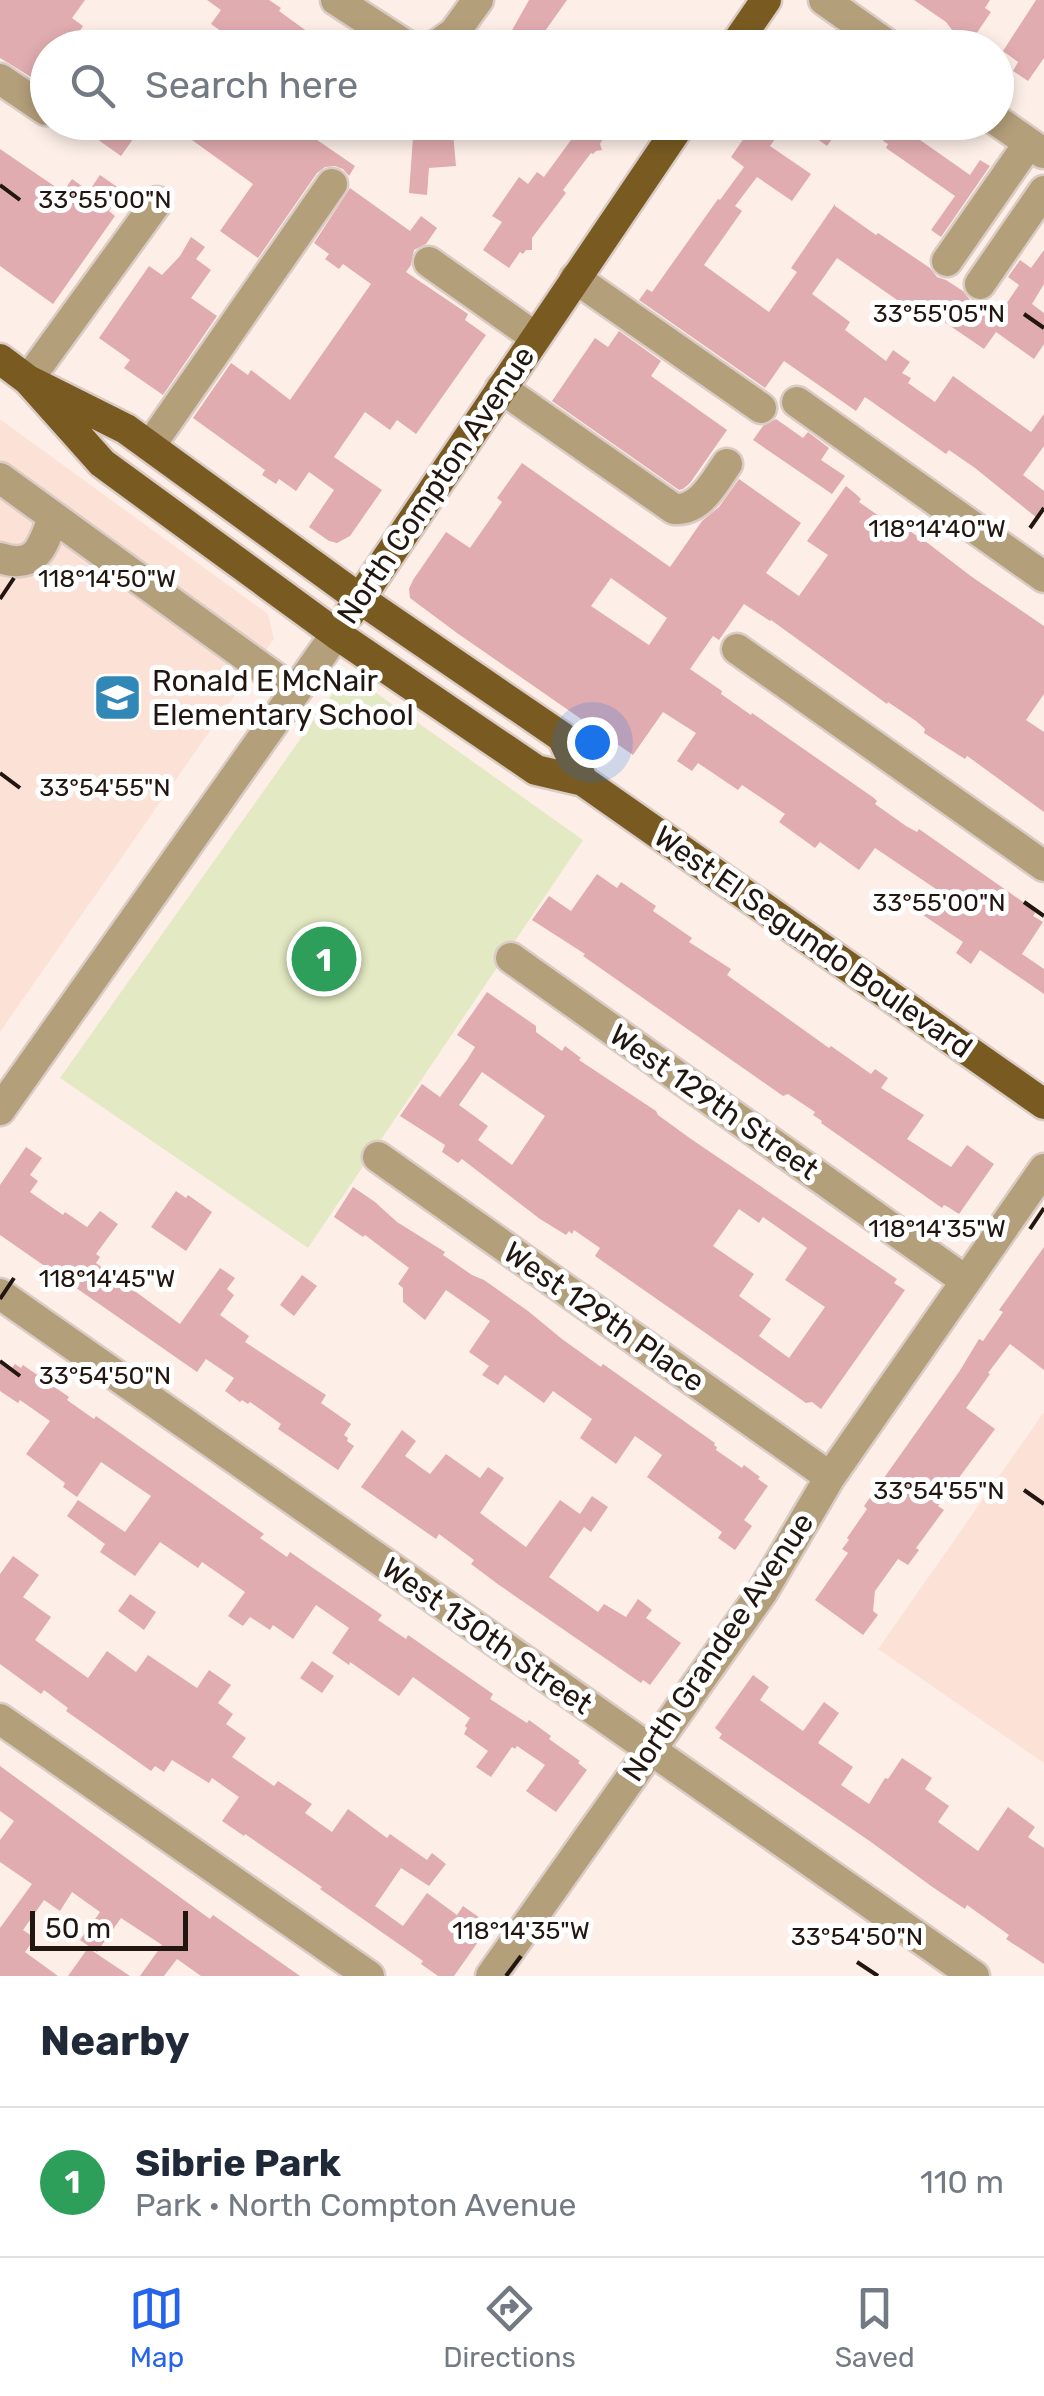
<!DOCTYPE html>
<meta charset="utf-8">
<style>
body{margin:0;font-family:Rubik,sans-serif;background:#f2f2f3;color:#1f2937}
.scale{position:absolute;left:30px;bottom:25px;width:158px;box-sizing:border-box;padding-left:10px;border:5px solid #221610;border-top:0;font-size:28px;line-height:35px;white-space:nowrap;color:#221610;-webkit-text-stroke:8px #fff;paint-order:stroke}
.you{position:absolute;left:592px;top:742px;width:35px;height:35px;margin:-25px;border:8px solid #fff;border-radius:50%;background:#1a73e8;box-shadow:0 0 0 15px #1a73e833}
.badge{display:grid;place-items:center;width:65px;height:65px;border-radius:50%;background:#2563eb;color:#fff;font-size:32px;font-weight:700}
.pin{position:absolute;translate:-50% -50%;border:5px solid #fff;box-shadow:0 2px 10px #0006}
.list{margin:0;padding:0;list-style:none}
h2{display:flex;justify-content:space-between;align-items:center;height:130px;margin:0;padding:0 40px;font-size:42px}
h2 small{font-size:32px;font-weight:400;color:#747a83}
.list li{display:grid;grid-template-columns:65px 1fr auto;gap:30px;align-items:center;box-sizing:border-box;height:150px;padding:0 40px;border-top:2px solid #e0e1e3}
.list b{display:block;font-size:38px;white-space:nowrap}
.list p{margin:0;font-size:32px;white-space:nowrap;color:#747a83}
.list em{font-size:32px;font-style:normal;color:#747a83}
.icon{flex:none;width:55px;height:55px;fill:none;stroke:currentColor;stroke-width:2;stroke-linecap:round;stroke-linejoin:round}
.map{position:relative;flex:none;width:1044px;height:1976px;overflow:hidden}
.search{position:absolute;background:#fff;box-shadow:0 5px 15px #0003;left:30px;right:30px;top:30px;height:110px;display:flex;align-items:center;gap:25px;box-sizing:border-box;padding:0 35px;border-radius:55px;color:#747a83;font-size:38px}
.sheet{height:280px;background:#fff}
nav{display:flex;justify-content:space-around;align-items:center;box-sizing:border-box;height:140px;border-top:2px solid #e0e1e3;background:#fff;font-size:28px;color:#747a83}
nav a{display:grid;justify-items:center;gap:5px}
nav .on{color:#2563eb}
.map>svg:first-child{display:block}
.built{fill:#fce2d6}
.green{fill:#e3e9c2}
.building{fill:#e0acb0;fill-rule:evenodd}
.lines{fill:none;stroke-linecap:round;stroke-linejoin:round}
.minor-casing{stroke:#daccc5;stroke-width:35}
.major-casing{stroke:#daccc5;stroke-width:35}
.minor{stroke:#b49f7b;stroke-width:30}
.major{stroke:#795b22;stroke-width:30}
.ticks{fill:none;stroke:#221610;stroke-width:4}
.labels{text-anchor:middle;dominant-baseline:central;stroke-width:10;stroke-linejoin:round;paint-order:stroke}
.street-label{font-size:30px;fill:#221610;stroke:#fff}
.poi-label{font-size:30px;fill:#221610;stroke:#fff;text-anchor:start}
.ticks-label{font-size:25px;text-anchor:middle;fill:#221610;stroke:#fff;stroke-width:10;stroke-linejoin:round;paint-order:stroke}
</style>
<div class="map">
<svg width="1044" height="1976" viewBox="0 0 1044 1976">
<rect width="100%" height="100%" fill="#fdefe8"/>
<path class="built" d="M0 419 268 614 274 639 0 1032Z
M1044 1412V1763L878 1649Z"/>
<path class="green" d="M351 675 583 840 308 1248 60 1078 343 679Z"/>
<path class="building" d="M0 0H85L72 18 83 26 69 48H48V82L35 72 31 77 0 58Z
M207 0H269L281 8 279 11 330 48H287L276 39 273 43 260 35 251 48H244L211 24 221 10Z
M529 0H567L533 48H502Z
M914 0H990L985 8 991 12 972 40 958 30H952L946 22Z
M1036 0H1044V58L1028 81 1013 71 1018 62 1003 51Z
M73 122H145L121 156Z
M167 122H310L304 131 355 166 349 176 343 169 335 166 325 167 317 173 258 258 220 231 253 184Z
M389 122H452L456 166 429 168 427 195 409 193 413 137Z
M572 122H607L601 132 605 135 600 144 602 150 596 151 593 154 591 153 563 190 566 193 532 238V250H526L523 254 520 252 509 268 483 250 502 222 492 216 519 177 528 184 537 172 544 177 571 140 563 134Z
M755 122H787L770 146 811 174 792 201 757 177 735 206 742 211 704 265 769 312 797 272 791 268 835 204V206L876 235 878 233 930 268 937 277 946 280 963 291 970 300 984 302 1000 313 1019 285 1008 277 1020 260 1031 268 1044 250V284L1032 304 1044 313V344L1034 359 996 332 984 349 943 321 939 325 932 320 930 323 837 258 812 294 850 322 845 330 886 361 893 350 910 362 902 373 911 378 908 383 935 402 953 376 1031 432 1044 414V446L1023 475 1044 491V509L1037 518 975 468 949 450 946 454 865 397 856 411 784 361 765 388 639 300 647 289 652 292 718 199 720 200 744 167 731 157Z
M794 122H844L827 146Z
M894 125 902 130 903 128 970 175 980 160 990 166 941 237 931 230 955 196 886 148 888 144 883 141Z
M0 149 63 192 72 179 89 191 100 175 123 191 109 211 115 216 53 304 0 266Z
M350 188 410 231 421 216 437 228 426 244 414 250 411 265 406 272 468 314 465 320 486 335 416 434 397 420 390 430 365 412 334 457 382 490 350 536 337 543 329 541 309 527 334 490 309 472 296 491 279 479 276 484 262 475 265 470 193 418 231 363 248 375 251 370 290 400 371 284 343 264 339 269 325 259 329 254 314 243Z
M191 237 205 247 196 259 211 270 191 298 217 316 163 395 124 368 130 360 99 338 149 266 162 275 180 256Z
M619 331 661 361 651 376 727 430 690 483 683 489 679 490 552 401 595 338 608 347Z
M776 419 803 438 808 432 829 448 821 460 845 476 832 494 753 440 763 426Z
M522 463 670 567 702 521 719 507 739 479 801 523 766 573 799 596 828 555 807 541 846 486 858 496 861 499 859 502 889 523 900 528 902 526 925 541 972 577 1044 626V694L1026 720 1044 732V812L970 758 967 756 965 759 924 733 925 729 916 721 888 702 887 704 771 620 770 621 744 604 719 640 713 636 690 669 722 691 721 694 751 715 752 713 874 798 877 801 875 804 906 826 917 832 919 829 1033 909 1035 913 1033 916 1043 922 1022 954 1044 969V994L980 950 971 964 956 953 963 942 923 915 939 891 875 848 859 870 820 842 815 848 779 822 785 814 742 785 738 790 698 763 692 771 677 761 696 733 663 712 633 755 457 633 410 598 409 589 413 580 446 532 470 548 502 502 497 498ZM611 578 667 618 649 645 591 606Z
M597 874 617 888 621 882 656 906 653 911 692 938 689 942 731 969 727 975 829 1048 831 1046 871 1074 875 1069 888 1078 881 1088 924 1115 907 1139 951 1167 967 1145 994 1164 959 1214 948 1207 944 1205 942 1208 821 1123 822 1121 813 1115 815 1112 788 1094 783 1096 583 956 585 954 532 920 549 896 571 911Z
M487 992 536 1026V1032L562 1051 565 1046 581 1058 579 1060 656 1111 658 1115 691 1139 897 1279 894 1283 905 1290 821 1409 812 1402 806 1403 595 1256 600 1248 574 1230 572 1234 569 1231 566 1235 540 1219 462 1159 458 1163 442 1152 445 1145 400 1116 422 1084 440 1097 467 1060 475 1047 457 1035ZM482 1072 545 1116 512 1165 478 1140 488 1126 459 1105ZM739 1209 759 1223 763 1217 807 1248 785 1280 825 1307 789 1358 759 1336 771 1319 739 1296 754 1274 713 1246Z
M26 1147 42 1158 30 1175 38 1181 30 1192 63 1215 65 1212 87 1227 100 1211 118 1224 96 1254 100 1257 96 1263 180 1324 220 1268 235 1278 227 1289 234 1295 220 1315 249 1336 245 1342 326 1395 321 1403 351 1424 344 1435 348 1438 347 1441 354 1446 338 1470 278 1429 281 1424 250 1402 248 1404 242 1400 240 1402 225 1391 234 1378 206 1359 197 1372 0 1235V1185Z
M353 1187 375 1202 397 1222 445 1252 443 1255 472 1275 484 1280 528 1311 562 1339 601 1367 603 1364 715 1443 714 1445 717 1447 716 1450 742 1468 744 1465 760 1477 758 1479 768 1486 744 1520 752 1526 735 1550 718 1538 722 1532 647 1477 662 1455 635 1436 616 1464 580 1438 592 1419 553 1391 544 1403 505 1375 498 1385 482 1375 489 1366 469 1352 490 1321 446 1290 425 1320 403 1302V1288L398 1284 409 1268 365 1235 363 1237 334 1217Z
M176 1191 186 1198 188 1195 212 1212 186 1251 151 1227Z
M1044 1247V1370L1010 1344 988 1373 990 1374 966 1408 995 1429 938 1506 944 1510 916 1548 919 1550 908 1565 898 1559 875 1591 873 1611 878 1615 863 1635 815 1600 848 1553 842 1549 849 1540 847 1538 867 1509 864 1506 959 1372 979 1339 983 1341 1003 1312 999 1310Z
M302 1275 317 1286 294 1316 280 1305Z
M0 1360 12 1368 15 1364 21 1368 23 1365 69 1397 67 1400 94 1419 96 1416 264 1534 260 1538 287 1557 290 1552 313 1568 382 1615 378 1620 406 1639 408 1635 493 1694 490 1699 527 1723 529 1720 551 1736 549 1739 580 1761 578 1763 587 1770 556 1812 526 1791 545 1765 517 1746 515 1749 512 1747 491 1777 476 1767 488 1751 464 1734 467 1728 465 1726 470 1718 413 1677 399 1696 350 1662 349 1665 332 1653 349 1628 316 1605 293 1639 273 1625 270 1630 250 1617 243 1626 228 1616 245 1592 202 1562 198 1568 160 1542 135 1576 100 1552 105 1544 67 1516 78 1500 125 1532 151 1496 101 1462 77 1497 63 1487 65 1483 26 1454 50 1421 20 1400 18 1403 0 1391Z
M402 1430 416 1441 405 1456 430 1474 446 1454 480 1478 488 1467 504 1478 480 1513 526 1547 560 1500 580 1514 592 1496 608 1507 591 1532 584 1527 549 1577 598 1612 604 1604 626 1617 638 1599 652 1610 646 1618 681 1643 650 1685 643 1680 641 1683 499 1585 471 1564 474 1560 439 1534 436 1539 361 1487Z
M13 1556 39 1575 23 1597 51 1617 35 1640 88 1678 107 1651 136 1672 148 1655 197 1688 209 1670 231 1685 218 1703 233 1714 226 1724 246 1738 232 1757 274 1786 278 1781 312 1804 305 1813 332 1832 348 1809 387 1838 390 1834 427 1860 432 1853 446 1864 429 1886 401 1868 375 1906 403 1926 427 1893 457 1915 463 1906 490 1925 454 1976H438L421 1964 423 1961 320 1889 322 1887 245 1834 244 1836 222 1821 239 1797 212 1778 209 1783 172 1760 164 1772 155 1766 151 1771 66 1711 68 1708 44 1690 41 1694 0 1664V1574Z
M130 1594 156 1612 144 1630 118 1611Z
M312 1661 334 1676 322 1693 300 1678Z
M753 1675 769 1687 760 1700 803 1731 824 1702 839 1713 818 1743 853 1767 841 1785 869 1804 885 1778 888 1779 902 1758 932 1778 925 1789 949 1806 938 1822 978 1851 1008 1807 1035 1827 1028 1837 1044 1848V1964L1006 1939 1009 1935 967 1905 965 1909 931 1886 871 1842 719 1738 722 1734 715 1728Z
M0 1766 210 1919 213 1915 300 1976H201L177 1959 164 1976H140L162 1945 121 1918 97 1952 80 1940 100 1912 72 1892 60 1911 44 1900 23 1930 35 1938 25 1952 58 1976H0V1928L32 1884 0 1862V1840L14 1821 0 1811Z
M88 1948 130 1976H68Z"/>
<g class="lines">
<defs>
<path id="minor" d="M336 0 410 48
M824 0 892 48
M433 48 454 33 478 0
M806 48H819
M0 79 46 110
M996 120 1043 153
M947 261 1029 143
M429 262 535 337
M575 278 761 408
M980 284 1044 191
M28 380 157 202
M501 388 674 509C700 511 713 484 727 464
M797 402 1044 577
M150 446 332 184
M0 478 295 692
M0 558C36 570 43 547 53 517
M737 649 1044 866
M511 958 966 1281
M0 1110 336 634
M378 1157 830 1477
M0 1294 974 1976
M0 1719 369 1976
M491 1976 763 1591 830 1477 1044 1169"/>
<path id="major" d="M733 48 766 0
M0 359 28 380 126 429 360 599 562 737 583 781
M28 380 102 463 336 634 536 770 583 781 1044 1104
M350 613 682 122"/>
</defs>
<use href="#minor" class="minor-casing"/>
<use href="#major" class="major-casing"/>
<use href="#minor" class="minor"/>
<use href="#major" class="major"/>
</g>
<path class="ticks" d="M0 185 20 200M1024 314 1044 328M1030 528 1044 508M0 599 14 578M0 773 20 788M1024 902 1044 916M1030 1229 1044 1208M0 1299 14 1278M0 1361 20 1376M1024 1490 1044 1504M857 1962 878 1976M506 1976 521 1956"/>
<defs>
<symbol id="school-square" viewBox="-11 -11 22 22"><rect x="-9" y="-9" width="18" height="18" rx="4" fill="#3187b6" stroke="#fff"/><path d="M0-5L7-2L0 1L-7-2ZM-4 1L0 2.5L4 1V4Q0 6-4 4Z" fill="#fff"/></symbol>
</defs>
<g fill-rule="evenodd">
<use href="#school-square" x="90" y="670" width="55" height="55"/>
</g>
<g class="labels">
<g class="street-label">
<text transform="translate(436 485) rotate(-56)">North Compton Avenue</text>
<text transform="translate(813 942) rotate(35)">West El Segundo Boulevard</text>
<text transform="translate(714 1102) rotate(35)">West 129th Street</text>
<text transform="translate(604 1317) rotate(35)">West 129th Place</text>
<text transform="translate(487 1636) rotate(35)">West 130th Street</text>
<text transform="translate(718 1647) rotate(-56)">North Grandee Avenue</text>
</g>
<g class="poi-label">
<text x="152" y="681">Ronald E McNair<tspan x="152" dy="34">Elementary School</tspan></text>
</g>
</g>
<g class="ticks-label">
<text x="105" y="208">33°55'00"N</text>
<text x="939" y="322">33°55'05"N</text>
<text x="937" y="537">118°14'40"W</text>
<text x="107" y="587">118°14'50"W</text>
<text x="105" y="796">33°54'55"N</text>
<text x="939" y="911">33°55'00"N</text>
<text x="937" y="1237">118°14'35"W</text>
<text x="107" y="1287">118°14'45"W</text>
<text x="105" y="1384">33°54'50"N</text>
<text x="939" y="1499">33°54'55"N</text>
<text x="521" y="1939">118°14'35"W</text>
<text x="857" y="1945">33°54'50"N</text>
</g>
</svg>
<div class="scale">50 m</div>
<div class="you"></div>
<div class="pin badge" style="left:324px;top:959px;background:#2e9e5b">1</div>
<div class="search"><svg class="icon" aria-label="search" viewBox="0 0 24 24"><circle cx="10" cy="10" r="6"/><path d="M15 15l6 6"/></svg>Search here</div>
</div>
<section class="sheet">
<h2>Nearby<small></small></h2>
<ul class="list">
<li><span class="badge" style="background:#2e9e5b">1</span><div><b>Sibrie Park</b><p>Park · North Compton Avenue</p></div><em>110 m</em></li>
</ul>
</section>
<nav>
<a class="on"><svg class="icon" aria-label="map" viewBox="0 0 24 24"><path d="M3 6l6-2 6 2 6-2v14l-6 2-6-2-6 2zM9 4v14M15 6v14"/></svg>Map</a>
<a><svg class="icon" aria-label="directions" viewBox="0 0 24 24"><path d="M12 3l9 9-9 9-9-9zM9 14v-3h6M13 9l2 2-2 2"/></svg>Directions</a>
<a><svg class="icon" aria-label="saved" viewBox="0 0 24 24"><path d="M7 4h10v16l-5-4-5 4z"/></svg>Saved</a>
</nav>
